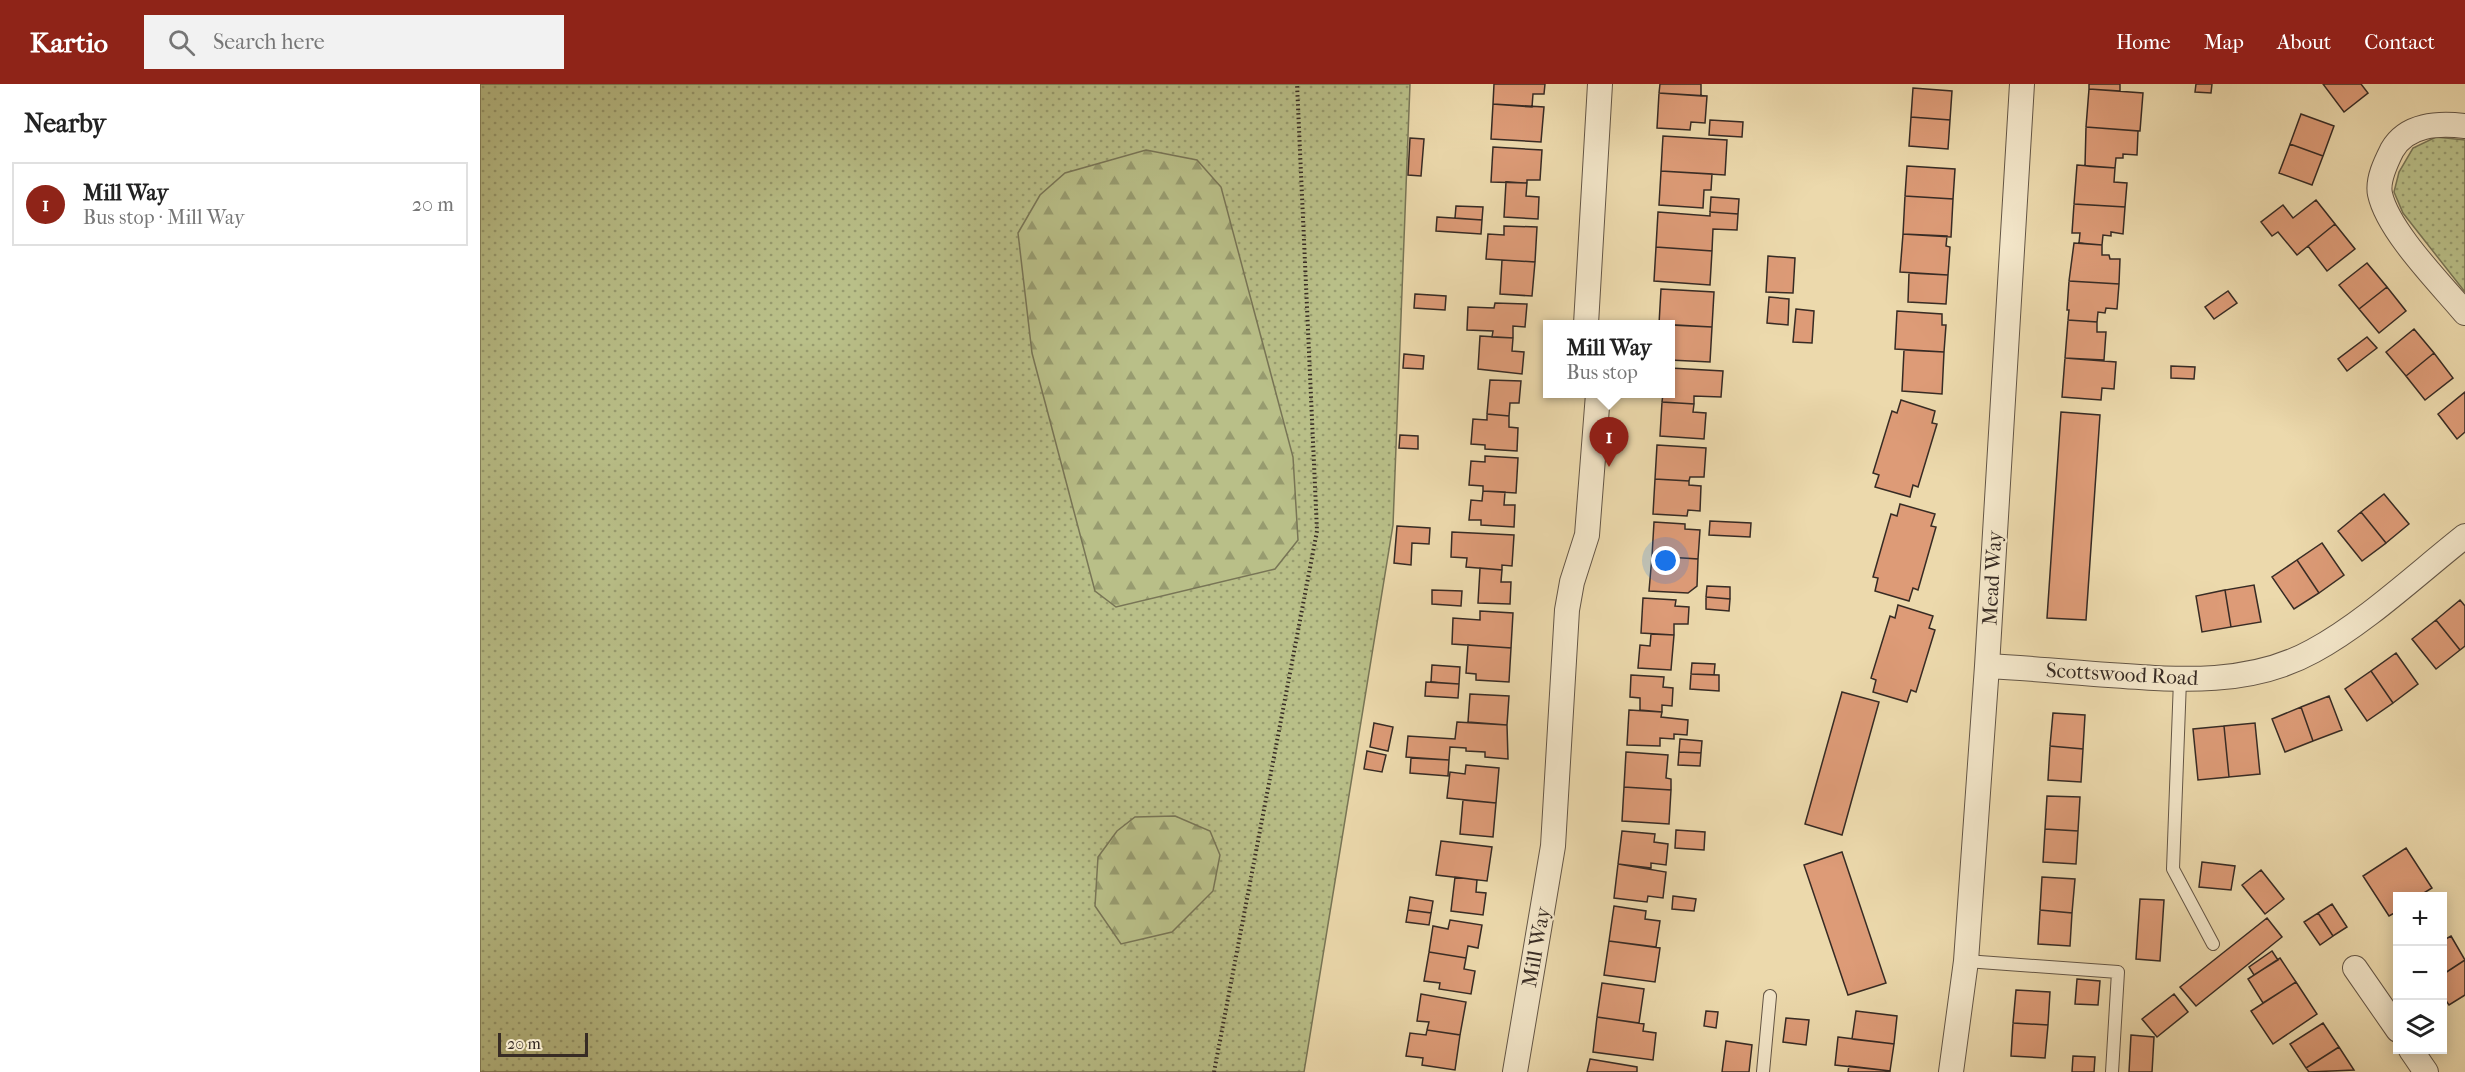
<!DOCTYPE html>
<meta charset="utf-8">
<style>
body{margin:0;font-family:"IM FELL French Canon",serif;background:#f2f2f2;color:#222}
.controls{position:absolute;right:18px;bottom:18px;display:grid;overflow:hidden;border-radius:0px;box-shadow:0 3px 15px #0003}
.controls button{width:54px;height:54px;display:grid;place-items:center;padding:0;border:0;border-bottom:2px solid #e0e0e0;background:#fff;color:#222;font:30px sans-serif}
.scale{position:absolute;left:18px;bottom:15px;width:90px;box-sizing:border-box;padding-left:6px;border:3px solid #372b24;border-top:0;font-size:16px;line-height:21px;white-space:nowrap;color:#372b24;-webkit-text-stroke:4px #f3e6c9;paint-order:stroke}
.you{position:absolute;left:1186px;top:477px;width:21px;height:21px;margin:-15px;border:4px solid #fff;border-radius:50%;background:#1a73e8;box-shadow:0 0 0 9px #1a73e833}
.badge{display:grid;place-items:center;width:39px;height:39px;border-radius:50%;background:#8f2418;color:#fff;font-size:20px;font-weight:700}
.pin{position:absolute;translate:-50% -50px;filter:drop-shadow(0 2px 3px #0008)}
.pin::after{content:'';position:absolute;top:32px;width:21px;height:18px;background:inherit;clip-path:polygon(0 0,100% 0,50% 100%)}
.popup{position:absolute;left:1063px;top:236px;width:132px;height:78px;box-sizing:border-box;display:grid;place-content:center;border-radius:0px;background:#fff;filter:drop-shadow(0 2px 4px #0005);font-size:20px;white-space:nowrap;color:#767676}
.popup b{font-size:22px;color:#222}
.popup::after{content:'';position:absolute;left:50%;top:100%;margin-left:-12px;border:12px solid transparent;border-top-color:#fff}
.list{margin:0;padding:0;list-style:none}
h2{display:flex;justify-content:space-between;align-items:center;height:78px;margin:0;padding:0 24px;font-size:26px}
h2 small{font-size:20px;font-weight:400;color:#767676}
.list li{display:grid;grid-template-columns:39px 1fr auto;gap:18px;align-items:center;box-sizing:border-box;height:84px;margin:0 12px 12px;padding:0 12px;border:2px solid #e0e0e0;border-radius:0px}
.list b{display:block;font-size:22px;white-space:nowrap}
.list p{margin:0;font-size:20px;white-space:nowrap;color:#767676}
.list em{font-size:20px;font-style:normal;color:#767676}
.icon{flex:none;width:33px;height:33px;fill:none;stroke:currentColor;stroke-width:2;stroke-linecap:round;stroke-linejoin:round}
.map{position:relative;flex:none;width:1985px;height:988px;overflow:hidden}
header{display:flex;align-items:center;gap:36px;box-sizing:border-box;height:84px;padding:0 30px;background:#8f2418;color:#fff}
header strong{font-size:28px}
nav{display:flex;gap:33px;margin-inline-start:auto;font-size:21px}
.search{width:420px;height:54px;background:#f2f2f2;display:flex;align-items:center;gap:15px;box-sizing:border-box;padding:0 21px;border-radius:0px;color:#767676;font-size:22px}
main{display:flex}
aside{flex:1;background:#fff}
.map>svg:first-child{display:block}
.green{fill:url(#green-dots);stroke:#787556;stroke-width:1.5}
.forest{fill:url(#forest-firs);stroke:#787556;stroke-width:1.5}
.building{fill:#dd9b77;stroke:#372b24;stroke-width:1.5}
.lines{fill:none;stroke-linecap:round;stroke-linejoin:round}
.lane-casing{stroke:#645646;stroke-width:14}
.street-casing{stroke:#645646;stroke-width:26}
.path{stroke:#372b24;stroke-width:4;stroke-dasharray:1.5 3;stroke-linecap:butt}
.lane{stroke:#f3e6c9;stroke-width:12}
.street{stroke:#f3e6c9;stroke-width:24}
.labels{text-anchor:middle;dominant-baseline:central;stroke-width:4.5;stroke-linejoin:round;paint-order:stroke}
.street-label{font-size:21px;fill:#372b24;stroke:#f3e6c9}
</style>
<header>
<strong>Kartio</strong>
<div class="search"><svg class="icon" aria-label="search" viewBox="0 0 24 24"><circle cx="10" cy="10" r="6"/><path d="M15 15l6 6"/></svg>Search here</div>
<nav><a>Home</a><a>Map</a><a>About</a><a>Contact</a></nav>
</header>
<main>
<aside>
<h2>Nearby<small></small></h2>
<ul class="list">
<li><span class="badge">1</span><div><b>Mill Way</b><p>Bus stop · Mill Way</p></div><em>20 m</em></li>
</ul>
</aside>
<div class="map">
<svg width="1985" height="988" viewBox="0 0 1985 988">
<defs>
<pattern id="green-dots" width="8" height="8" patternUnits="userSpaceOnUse" patternTransform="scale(1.5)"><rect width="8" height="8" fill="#b9bf88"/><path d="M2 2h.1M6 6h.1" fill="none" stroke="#979b6f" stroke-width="1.8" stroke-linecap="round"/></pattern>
<pattern id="forest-firs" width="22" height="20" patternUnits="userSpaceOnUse" patternTransform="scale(1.5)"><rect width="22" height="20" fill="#b9bf88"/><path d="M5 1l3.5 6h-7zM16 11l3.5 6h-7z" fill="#979b6f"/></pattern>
</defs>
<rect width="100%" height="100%" fill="#ecd9ac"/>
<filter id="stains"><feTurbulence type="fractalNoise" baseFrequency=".00333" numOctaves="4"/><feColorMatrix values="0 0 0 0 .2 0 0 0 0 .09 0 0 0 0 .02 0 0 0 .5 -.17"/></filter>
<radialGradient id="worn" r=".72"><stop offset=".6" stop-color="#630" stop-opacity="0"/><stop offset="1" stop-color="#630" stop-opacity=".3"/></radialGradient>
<path class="green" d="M0 0H930L913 441 824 988H0Z
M1956 53 1985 56V208L1923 129 1914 108 1919 88 1933 64Z"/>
<path class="forest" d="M666 66 717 76 741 103 813 373 818 456 795 485 636 523 615 507 552 269 538 149 560 111 585 89Z
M695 732 730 747 740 771 733 807 692 848 641 860 615 822 618 773 637 747 655 733Z"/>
<path class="building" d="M1014 0H1065L1064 10H1053L1052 23 1013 20Z
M1180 0H1221V12L1179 9Z
M1609 0H1640V7L1609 5Z
M1716 0H1732L1731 9 1715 8Z
M1843 0H1881L1888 9 1864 28Z
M1433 4 1472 7 1470 36 1431 33Z
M1609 5 1663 9 1660 47 1606 43Z
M1179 9 1227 12 1225 39 1211 38 1210 46 1177 44Z
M1013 20 1064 23 1061 58 1011 55Z
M1821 30 1854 42 1843 72 1810 60Z
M1431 33 1470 36 1468 65 1429 62Z
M1230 36 1263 38 1262 53 1229 51Z
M1606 43 1658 47 1657 71 1643 70V74H1636L1635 84 1605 82Z
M1183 52 1247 56 1245 91 1181 87Z
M930 54 944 55 941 92 928 91Z
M1810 60 1843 72 1832 101 1799 89Z
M1013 63 1062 66 1060 96H1047V99L1011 98Z
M1597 81 1635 84 1634 98 1647 99 1645 123 1594 120Z
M1427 82 1475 85 1473 115 1425 112Z
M1181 87 1232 90 1231 106H1224L1223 124 1179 121Z
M1026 98 1047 99 1046 112 1059 113 1058 135 1024 133Z
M1425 112 1473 115 1471 153 1423 150Z
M1231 113 1259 115 1258 130 1230 128Z
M1836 116 1855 140 1817 171 1798 148 1792 152 1781 138 1803 121 1813 134Z
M1594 120 1645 123 1643 150 1631 148V152L1623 151 1622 161 1599 159 1600 149H1592Z
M976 122 1003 123 1002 136 975 134Z
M1178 128 1230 132V128L1258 130 1257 146 1233 145 1232 167 1176 163Z
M957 133 1002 136 1001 150 956 147Z
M1855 140 1875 165 1847 187 1828 162Z
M1024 142 1057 143 1055 178 1006 175 1008 150 1024 151Z
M1423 150 1467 152 1466 162 1470 163 1468 191 1420 188Z
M1594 159 1622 161V171H1629L1630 175H1640L1639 200 1589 197Z
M1176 163 1232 167 1230 201 1174 197Z
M1288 172 1315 174 1313 209 1286 208Z
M1022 176 1055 178 1052 212 1020 210Z
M1887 179 1907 203 1879 225 1859 201Z
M1429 189 1468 191 1466 220 1428 218Z
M1589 197 1639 200 1637 225 1626 224 1625 229 1618 228 1617 238 1588 236 1589 226H1587Z
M1907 203 1926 227 1899 249 1879 225Z
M1181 205 1234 208 1232 243 1179 240Z
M1748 207 1757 219 1734 235 1725 223Z
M935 210 966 212 965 226 934 224Z
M1289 213 1309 215 1308 241 1287 239Z
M1015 219 1047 220 1045 243 1033 242V254L1012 253 1013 247 987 246 988 223 1014 224Z
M1316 225 1334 227 1332 259 1313 258Z
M1417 227 1462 230V241H1466L1464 268 1415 265Z
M1588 236 1617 238V248H1626L1624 276 1585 274Z
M1190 241 1232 243 1230 278 1190 276Z
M1934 245 1954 269 1926 292 1906 268Z
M1000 252 1033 254 1032 267 1044 268 1042 290 998 285Z
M1887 253 1897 264 1867 287 1858 275Z
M1424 266 1464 268 1462 310 1422 307Z
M1954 269 1973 294 1945 316 1926 292Z
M924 270 944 272 943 285 923 284Z
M1585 274 1636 278 1634 305 1622 304 1621 316 1582 313Z
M1691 282 1715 283 1714 295 1691 294Z
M1190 284 1243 287 1241 313 1214 312V320L1182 318 1183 310H1190Z
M1010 296 1041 297 1039 319H1030L1029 332 1007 330Z
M1985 308V348L1977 355 1958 330Z
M1421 316 1455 327 1452 339 1457 340 1438 403 1433 401 1430 413 1395 403 1399 391 1393 389 1412 327 1417 329Z
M1182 318 1214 320 1213 328 1226 329 1224 355 1180 352Z
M1581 328 1620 331 1606 536 1567 534Z
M1007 330 1029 332V343L1038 344 1037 367 1005 365V361L991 360 993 335 1007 336Z
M920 351 938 352V365L919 364Z
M1177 361 1226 364 1224 393H1210L1209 397 1175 395Z
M1005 372 1038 374 1036 409 1003 407V402L989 401 991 377 1005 378Z
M1175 395 1209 397V401L1221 402 1220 427 1208 426 1207 432 1173 430Z
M1003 407 1025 408 1024 421H1035L1034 443 1001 441V436H989L991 416 1002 417Z
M1904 410 1929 440 1906 459 1881 428Z
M1420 420 1455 430 1451 442 1456 443 1438 506 1433 504 1429 517 1395 507 1398 494 1393 493 1411 430 1417 432Z
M1881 428 1906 459 1882 477 1858 447Z
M1230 437 1271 439 1270 453 1229 451Z
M1174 438 1205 440V445L1220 446 1218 475 1172 472Z
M917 442 950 444 949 460 932 459 931 481 914 479Z
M972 448 1034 451 1032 482 1022 481V486L986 483 987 474 971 473Z
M1842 459 1864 491 1839 509 1817 476Z
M1172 472 1218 475 1217 502 1208 509 1169 507Z
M1817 476 1839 509 1814 525 1792 493Z
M1000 484 1022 486 1021 498H1031L1030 520 998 519Z
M1774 501 1781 538 1751 543 1745 506Z
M1227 502 1250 503V515L1226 513Z
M952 506 982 507 981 522 952 520Z
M1745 506 1751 543 1722 548 1716 512Z
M1226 513 1250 515 1249 527 1226 525Z
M1163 514 1196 516 1195 522 1209 523 1208 540H1194V551L1161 549Z
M1980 516 1985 522V562L1980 566 1956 536Z
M1418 521 1453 532 1449 544 1455 546 1436 608 1431 606 1427 618 1393 608 1396 596 1391 594 1410 532 1415 534Z
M1000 527 1033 529 1031 564 972 560 973 534 1000 536Z
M1956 536 1980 566 1956 585 1932 555Z
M1171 550 1194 551 1191 586 1158 584 1160 561 1170 562Z
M988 561 1031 564 1029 598 996 596V590L986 589Z
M1916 569 1938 600 1913 619 1891 587Z
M1212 579 1235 580 1234 591 1211 590Z
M952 581 980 583 979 600 951 598Z
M1891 587 1913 619 1887 637 1865 605Z
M1211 590 1239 591V607L1210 605Z
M1151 591 1184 593 1183 603 1193 604 1192 622 1182 621V628L1160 626V614L1150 613Z
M946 598 979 600 978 614 945 612Z
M1362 608 1399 618 1362 751 1325 740Z
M990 610 1029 612 1027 641 988 638Z
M1849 612 1862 646 1833 657 1821 623Z
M1821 623 1833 657 1805 668 1792 635Z
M1149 626 1182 628 1181 633 1208 636 1207 651 1194 650V655L1180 654V662L1147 661Z
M1573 629 1605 631 1603 665 1570 662Z
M977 638 1027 641 1028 675 1005 673V668L986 667V664L970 663 969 676 926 673 928 652 975 655Z
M894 639 913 643 908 667 890 663Z
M1775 639 1780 690 1749 693 1744 642Z
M1744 642 1749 693 1718 696 1713 645Z
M1200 655 1222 657 1221 669 1199 668Z
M1570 662 1603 665 1601 698 1568 696Z
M887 667 906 671 902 688 884 685Z
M1146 668 1188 671 1186 694 1191 695V706L1144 703Z
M1199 668 1221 669 1220 682 1198 681Z
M931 674 969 676 968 692 930 689Z
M986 681 1019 684 1016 719 967 714 970 688 985 690Z
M1144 703 1191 706 1189 740 1142 737Z
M1567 712 1600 713 1598 747 1565 745Z
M983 716 1016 719 1013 753 980 750Z
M1565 745 1598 747 1596 780 1563 778Z
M1196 746 1225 748 1224 766 1195 764Z
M1142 747 1175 750 1174 758 1188 760 1186 781 1171 779V784L1138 780Z
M961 757 1012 763 1007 797 956 791Z
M1926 764 1952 804 1939 812H1918V827L1909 832 1883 792Z
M1362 768 1406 899 1368 911 1324 781Z
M1722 778 1755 782 1751 806 1719 803Z
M1138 780 1186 788 1183 814 1168 812 1167 818 1134 814Z
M1781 786 1804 815 1785 830 1762 801Z
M975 793 997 796 996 808 1006 809 1003 831 971 827Z
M1562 793 1595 795 1592 829 1560 826Z
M1193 812 1216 815 1214 827 1192 825Z
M930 813 953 817 951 829 928 826Z
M1660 815 1684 816 1680 877 1656 875Z
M1852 820 1867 843 1853 852 1838 829Z
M1134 822 1166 827 1165 835 1180 837 1176 863 1129 857Z
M928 826 951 829 949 841 926 838Z
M1560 826 1592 829 1590 862 1558 860Z
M1838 829 1853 852 1840 861 1824 838Z
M1787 834 1802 853 1716 922 1700 903Z
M970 836 1002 841 998 864 988 862 986 874 949 868 953 842 968 845Z
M1971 852 1985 876 1962 891V857Z
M1129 857 1180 864 1175 898 1124 891Z
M1792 867 1798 876 1774 891 1769 883Z
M949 868 986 874 984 885 995 887 991 910 959 905 960 899 944 897Z
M1800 874 1816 898 1783 919 1768 895Z
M1985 876V911L1969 921 1962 911V891Z
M1597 895 1620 897 1618 921 1595 920Z
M1816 898 1837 930 1793 960 1771 927Z
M1122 899 1164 905 1159 939 1117 933Z
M1536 906 1570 908 1568 941 1533 939Z
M941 910 986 918 980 951 947 946 949 938 937 937Z
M1694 910 1708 928 1677 953 1662 935Z
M1226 927 1238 928 1236 944 1224 942Z
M1376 927 1417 932 1414 960 1372 955Z
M1117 933 1164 940 1163 947 1176 949 1173 976 1113 968Z
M1306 934 1329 936 1326 961 1303 958Z
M1533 939 1568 941 1565 974 1531 972Z
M1843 939 1859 963 1826 984 1810 960Z
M947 946 980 951 975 986 942 981 943 974 926 972 930 949 946 951Z
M1651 951 1674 953 1672 988H1649Z
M1358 953 1414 960 1410 987 1355 981Z
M1246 957 1272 961 1269 988H1242Z
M1859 963 1874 986 1829 988 1826 984Z
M1593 972 1615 973 1614 988H1592Z
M1110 975 1157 983V988H1107Z
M1369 982 1410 987V988H1368Z"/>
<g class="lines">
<defs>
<path id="lane" d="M1700 596 1693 785 1733 860
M1486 877 1638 888 1632 988
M1283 988 1290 912"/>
<path id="street" d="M1985 42C1958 39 1927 40 1912 66 1906 78 1897 96 1900 110 1908 147 1960 199 1985 229
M1106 240 1120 0
M1507 582C1548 584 1588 588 1629 591 1698 596 1770 602 1833 567 1885 539 1938 489 1985 452
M1875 884 1918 946
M1931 966 1946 988
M1035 988 1073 762 1087 526 1092 498 1107 451 1118 310
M1471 988 1486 877 1507 582 1542 0"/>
</defs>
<use href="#lane" class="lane-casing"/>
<use href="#street" class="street-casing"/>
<path class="path" d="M734 988 837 447 817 0"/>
<use href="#lane" class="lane"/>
<use href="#street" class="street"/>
</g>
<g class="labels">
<g class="street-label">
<text transform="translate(1512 494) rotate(-87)">Mead Way</text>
<text transform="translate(1642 590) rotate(3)">Scottswood Road</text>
<text transform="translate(1056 863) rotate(-80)">Mill Way</text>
</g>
</g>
<rect width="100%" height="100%" filter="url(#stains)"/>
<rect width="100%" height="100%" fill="url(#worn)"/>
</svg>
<div class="controls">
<button>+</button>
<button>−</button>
<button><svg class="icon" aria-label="layers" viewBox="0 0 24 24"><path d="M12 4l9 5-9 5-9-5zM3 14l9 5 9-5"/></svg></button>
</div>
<div class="scale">20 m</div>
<div class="you"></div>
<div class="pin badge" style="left:1129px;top:383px">1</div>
<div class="popup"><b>Mill Way</b>Bus stop</div>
</div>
</main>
